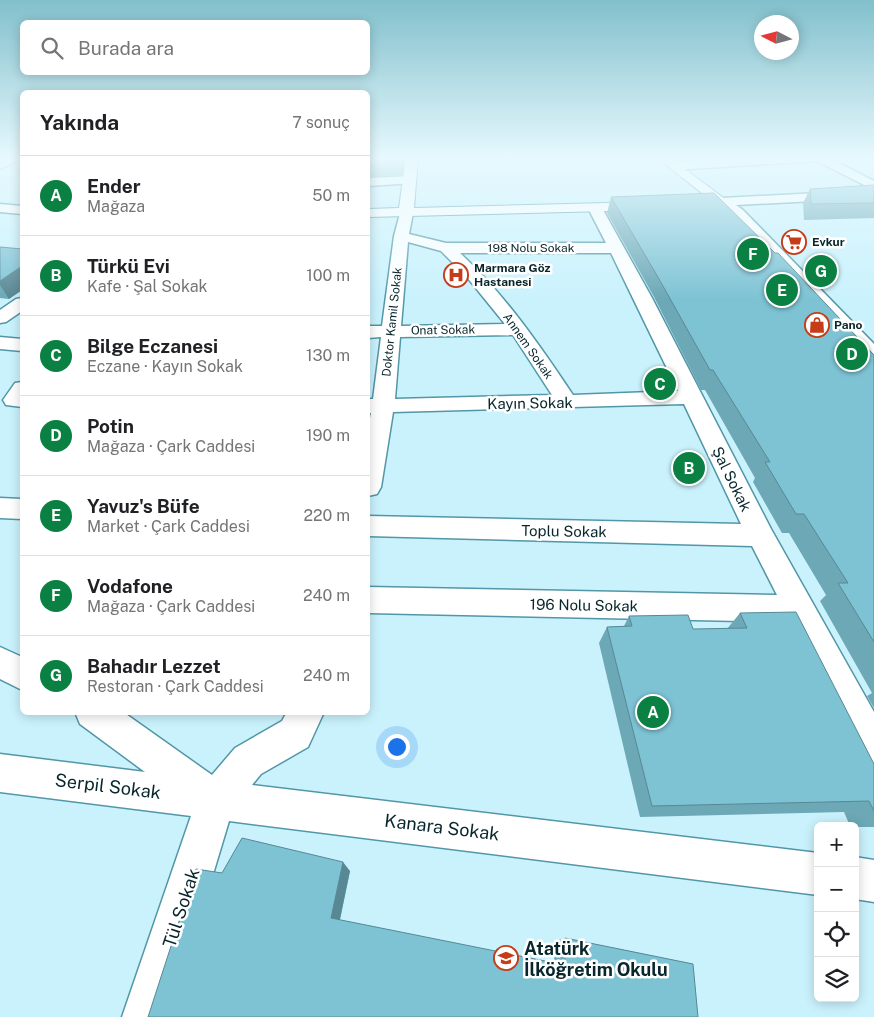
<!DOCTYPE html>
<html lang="tr">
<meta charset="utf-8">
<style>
body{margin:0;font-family:"Public Sans",sans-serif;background:#f2f2f2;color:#202124}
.controls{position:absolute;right:15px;bottom:15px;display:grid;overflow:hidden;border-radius:8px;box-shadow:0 2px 12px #0003}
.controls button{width:45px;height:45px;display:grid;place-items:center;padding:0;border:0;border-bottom:1px solid #e0e0e0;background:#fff;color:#202124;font:25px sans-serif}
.compass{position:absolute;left:754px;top:15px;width:45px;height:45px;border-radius:50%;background:#fff;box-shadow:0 2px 12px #0003;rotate:276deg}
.you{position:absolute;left:396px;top:746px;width:18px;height:18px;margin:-12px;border:4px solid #fff;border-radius:50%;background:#1a73e8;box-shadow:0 0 0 8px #1a73e833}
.badge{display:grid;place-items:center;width:32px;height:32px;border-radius:50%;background:#0b8043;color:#fff;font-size:16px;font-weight:700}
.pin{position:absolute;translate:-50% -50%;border:2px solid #fff;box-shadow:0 1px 5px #0006}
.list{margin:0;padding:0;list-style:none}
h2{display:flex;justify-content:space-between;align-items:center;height:65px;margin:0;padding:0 20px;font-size:21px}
h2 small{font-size:16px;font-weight:400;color:#757577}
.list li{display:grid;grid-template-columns:32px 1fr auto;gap:15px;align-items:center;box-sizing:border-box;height:80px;padding:0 20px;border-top:1px solid #e0e0e0}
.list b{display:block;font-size:19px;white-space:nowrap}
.list p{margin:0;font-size:16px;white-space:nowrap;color:#757577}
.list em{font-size:16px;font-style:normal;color:#757577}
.icon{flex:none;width:28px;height:28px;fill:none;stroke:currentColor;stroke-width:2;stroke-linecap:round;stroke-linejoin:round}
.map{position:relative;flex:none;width:874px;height:1017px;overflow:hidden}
.search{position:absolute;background:#fff;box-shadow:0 2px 12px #0003;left:20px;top:20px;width:350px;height:55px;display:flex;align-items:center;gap:12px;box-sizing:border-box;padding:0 18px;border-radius:8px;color:#757577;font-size:19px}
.panel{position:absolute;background:#fff;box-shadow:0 2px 12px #0003;left:20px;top:90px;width:350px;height:625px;border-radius:8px}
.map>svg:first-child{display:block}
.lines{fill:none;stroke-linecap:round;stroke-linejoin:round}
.street-casing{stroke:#5297a7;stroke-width:3}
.secondary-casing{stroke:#5297a7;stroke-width:2}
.street{fill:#fff;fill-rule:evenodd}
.secondary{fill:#fff;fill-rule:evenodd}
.wall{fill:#6ca8b6}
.shaded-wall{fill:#588894}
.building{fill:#7ec3d4;stroke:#588894}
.labels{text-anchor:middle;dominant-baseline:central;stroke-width:5;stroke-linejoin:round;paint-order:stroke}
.far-poi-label{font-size:12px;font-weight:bold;fill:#08262c;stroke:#fff;text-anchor:start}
.far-street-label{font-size:12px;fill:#08262c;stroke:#fff}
.street-label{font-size:15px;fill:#08262c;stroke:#fff}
.near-street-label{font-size:18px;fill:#08262c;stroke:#fff}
.near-poi-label{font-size:18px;font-weight:bold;fill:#08262c;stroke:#fff;text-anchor:start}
</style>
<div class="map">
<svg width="874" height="1017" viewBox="0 0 874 1017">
<rect width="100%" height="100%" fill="#caf2fd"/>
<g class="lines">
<defs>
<path id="street" d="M9 157H22V159L0 169V161Z
M770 157H827L874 181V190L817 161 674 170 668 166 674 162Z
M410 176 414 177 416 180 414 183 368 186V178Z
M874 190V198L736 205 743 210 874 344V361L867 359 733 216 715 202 722 198Z
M0 204 22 206V214L0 212Z
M595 204 602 208 652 298 771 529 874 712V765L861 760 791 622 368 613V587L777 595 752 546 368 536V516L741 524 684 404 393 412 381 487 377 494 368 496V428L371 413H368V399H373L381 337 368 338V326H382L394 236 401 210H411L413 213 409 234 446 243H606L588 208ZM408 242 441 251 466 276 505 324 401 326ZM460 253H611L678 391 573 395C539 344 505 295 460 253ZM513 335 552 395 395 399 400 337Z
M22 298V311L6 322 0 323V310L16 299Z
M0 337 22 339V351L0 349Z
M22 382V407L6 405 3 400 15 383Z
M0 498 22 499V519L0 518Z
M0 647 22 657V690L0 679Z
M75 712H123L212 775 235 748 282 721 287 712H324L308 747 261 774 252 785 818 853V895L229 821 170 1017H122L191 816 0 792V754L145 772 80 724Z
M855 857 874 860V902L855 899Z"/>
<path id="secondary" d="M406 157H418L414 208 646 202 651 203 653 206 651 209 646 210 368 217V209L399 208Z
M656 157H669L729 202 722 206 717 205Z"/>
</defs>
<use href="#street" class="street-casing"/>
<use href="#secondary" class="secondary-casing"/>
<use href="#street" class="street"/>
<use href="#secondary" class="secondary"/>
</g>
<path class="wall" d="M368 157H405L402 175 368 177Z
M874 185V218L804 220 803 203 810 189Z
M611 197 874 355V708L867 696 872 693 820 601 826 595 789 533H782L753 482 755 478 705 390H701L654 297 607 213Z
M0 247 22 249V290L9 299 0 298Z
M740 613 874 764V827H855V826H850L844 812 640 817 599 643 607 627 624 626 629 616 693 629H727Z
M350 871 340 920 554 963 555 941 565 938 693 964 148 1017 222 873Z"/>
<path class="shaded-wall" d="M401 157H405L402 175Z
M22 266V290L9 299 0 285V281Z
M343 862 350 871 339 923 331 918Z"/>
<path class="building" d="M368 157H401L368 158Z
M874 185V203L811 204 810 189Z
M714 193 775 253H778L874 355V642L838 583H848L804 514H796L765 462H770L713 370H710L659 279 611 197Z
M0 247 22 249V266L0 281Z
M796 612 874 764V811L869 801 652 806 607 627 632 626 629 616 688 615 693 629 747 628 740 613Z
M242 838 343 862 331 918 565 965V938L693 964 698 1017H148L196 869 222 873Z"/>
<linearGradient id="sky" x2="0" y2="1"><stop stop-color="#81c0cc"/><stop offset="0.53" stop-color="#e7f9fe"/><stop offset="1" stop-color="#e7f9fe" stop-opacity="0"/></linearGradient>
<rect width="874" height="299" fill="url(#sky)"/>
<defs>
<symbol id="supermarket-ring" viewBox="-11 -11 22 22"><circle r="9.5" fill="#fff" stroke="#c63c18" stroke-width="1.5"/><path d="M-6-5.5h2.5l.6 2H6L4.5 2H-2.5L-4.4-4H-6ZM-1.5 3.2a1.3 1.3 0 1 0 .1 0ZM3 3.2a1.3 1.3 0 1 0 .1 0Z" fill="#c63c18"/></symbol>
<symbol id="hospital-ring" viewBox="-11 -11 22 22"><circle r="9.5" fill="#fff" stroke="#c63c18" stroke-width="1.5"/><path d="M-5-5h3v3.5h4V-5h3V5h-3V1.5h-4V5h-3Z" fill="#c63c18"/></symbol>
<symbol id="shop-ring" viewBox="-11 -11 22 22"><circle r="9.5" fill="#fff" stroke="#c63c18" stroke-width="1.5"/><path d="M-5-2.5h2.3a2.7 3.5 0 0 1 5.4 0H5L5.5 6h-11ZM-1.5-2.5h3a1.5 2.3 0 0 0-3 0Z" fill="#c63c18"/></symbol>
<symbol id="school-ring" viewBox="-11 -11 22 22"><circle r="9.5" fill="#fff" stroke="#c63c18" stroke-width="1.5"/><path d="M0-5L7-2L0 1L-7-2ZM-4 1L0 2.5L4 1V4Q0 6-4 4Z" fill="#c63c18"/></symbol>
</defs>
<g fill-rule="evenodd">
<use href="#supermarket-ring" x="780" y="228" width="28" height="28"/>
<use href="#hospital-ring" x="442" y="261" width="28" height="28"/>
<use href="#shop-ring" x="803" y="311" width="28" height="28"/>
<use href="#school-ring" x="492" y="944" width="28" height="28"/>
</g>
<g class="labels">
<g class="far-poi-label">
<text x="812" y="242">Evkur</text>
<text x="474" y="268">Marmara Göz<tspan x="474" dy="14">Hastanesi</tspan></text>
<text x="834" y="325">Pano</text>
</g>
<g class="far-street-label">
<text x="531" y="248">198 Nolu Sokak</text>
<text transform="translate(392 322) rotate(-84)">Doktor Kamil Sokak</text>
<text transform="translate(443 330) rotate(-1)">Onat Sokak</text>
<text transform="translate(528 346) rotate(55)">Annem Sokak</text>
</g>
<g class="street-label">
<text transform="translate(530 403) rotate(-1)">Kayın Sokak</text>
<text transform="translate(732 479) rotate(64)">Şal Sokak</text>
<text transform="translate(564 531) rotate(1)">Toplu Sokak</text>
<text transform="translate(584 605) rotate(1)">196 Nolu Sokak</text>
</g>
<g class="near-street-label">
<text transform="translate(108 786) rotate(7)">Serpil Sokak</text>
<text transform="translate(442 827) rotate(7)">Kanara Sokak</text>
<text transform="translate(181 908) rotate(-72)">Tül Sokak</text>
</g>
<g class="near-poi-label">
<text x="524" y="948">Atatürk<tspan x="524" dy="21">İlköğretim Okulu</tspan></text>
</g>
</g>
</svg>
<div class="controls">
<button>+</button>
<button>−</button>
<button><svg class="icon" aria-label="locate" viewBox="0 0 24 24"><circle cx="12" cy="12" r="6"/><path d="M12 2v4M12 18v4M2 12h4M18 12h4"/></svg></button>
<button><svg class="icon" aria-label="layers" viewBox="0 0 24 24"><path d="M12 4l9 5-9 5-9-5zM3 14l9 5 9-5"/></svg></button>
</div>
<svg class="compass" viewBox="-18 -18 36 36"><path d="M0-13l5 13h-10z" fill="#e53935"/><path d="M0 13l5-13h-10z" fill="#757577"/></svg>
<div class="you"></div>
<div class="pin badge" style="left:653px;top:712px">A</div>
<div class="pin badge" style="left:689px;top:468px">B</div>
<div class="pin badge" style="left:660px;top:384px">C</div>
<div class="pin badge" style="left:852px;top:354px">D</div>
<div class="pin badge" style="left:782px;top:290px">E</div>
<div class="pin badge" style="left:753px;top:254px">F</div>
<div class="pin badge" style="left:821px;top:271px">G</div>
<div class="search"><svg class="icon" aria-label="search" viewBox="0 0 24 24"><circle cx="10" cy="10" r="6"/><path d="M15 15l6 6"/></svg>Burada ara</div>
<section class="panel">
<h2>Yakında<small>7 sonuç</small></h2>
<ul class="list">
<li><span class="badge">A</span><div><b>Ender</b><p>Mağaza</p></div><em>50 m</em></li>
<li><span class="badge">B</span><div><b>Türkü Evi</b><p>Kafe · Şal Sokak</p></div><em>100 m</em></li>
<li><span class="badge">C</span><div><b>Bilge Eczanesi</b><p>Eczane · Kayın Sokak</p></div><em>130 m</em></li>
<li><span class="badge">D</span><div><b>Potin</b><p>Mağaza · Çark Caddesi</p></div><em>190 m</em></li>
<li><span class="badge">E</span><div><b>Yavuz's Büfe</b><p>Market · Çark Caddesi</p></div><em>220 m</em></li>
<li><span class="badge">F</span><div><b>Vodafone</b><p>Mağaza · Çark Caddesi</p></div><em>240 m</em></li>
<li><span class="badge">G</span><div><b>Bahadır Lezzet</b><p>Restoran · Çark Caddesi</p></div><em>240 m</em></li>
</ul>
</section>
</div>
